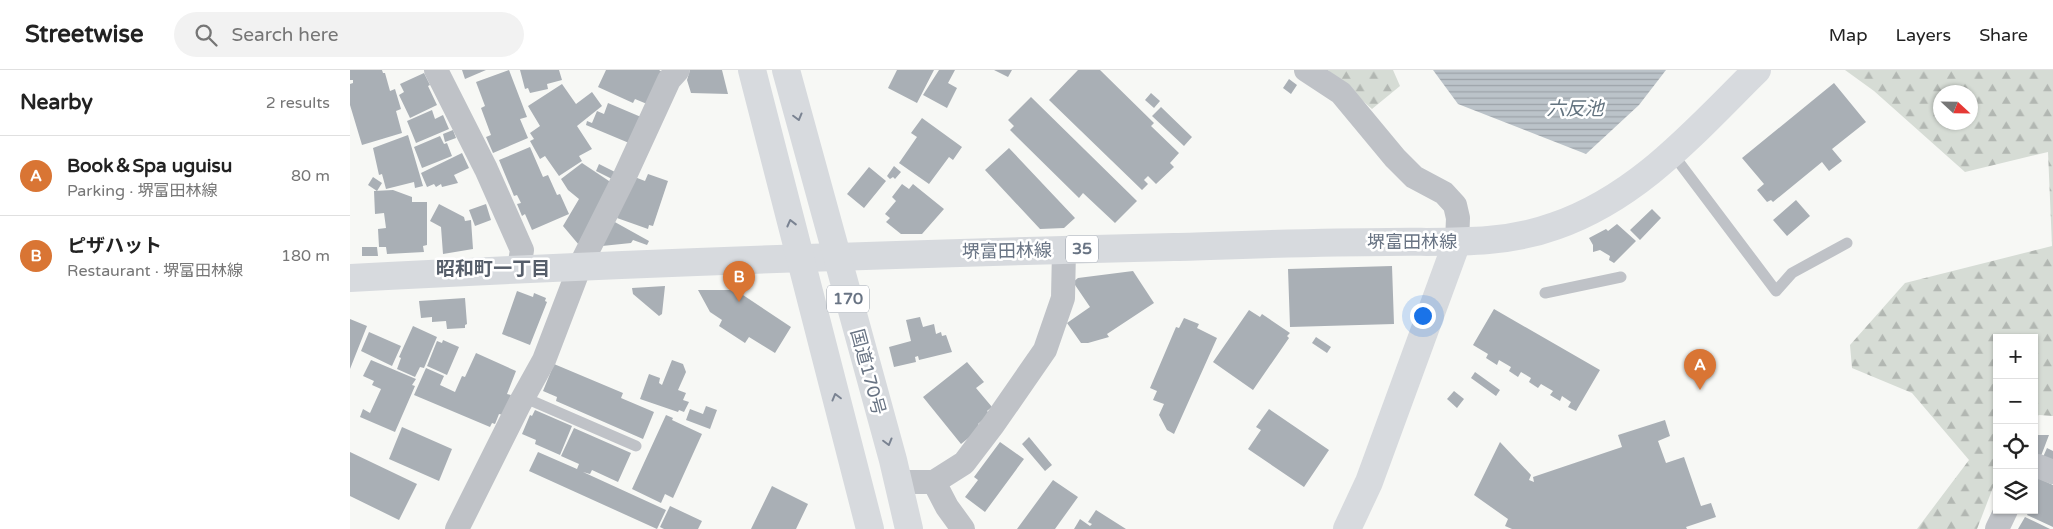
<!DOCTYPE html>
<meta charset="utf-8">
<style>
body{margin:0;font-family:"Varela Round","Noto Sans JP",sans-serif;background:#f2f2f2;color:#222}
.controls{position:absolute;right:15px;bottom:15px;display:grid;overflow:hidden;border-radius:0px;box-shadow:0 1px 4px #0004}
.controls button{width:45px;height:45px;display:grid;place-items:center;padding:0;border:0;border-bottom:1px solid #e0e0e0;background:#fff;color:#222;font:25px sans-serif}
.compass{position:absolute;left:1583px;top:15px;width:45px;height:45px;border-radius:50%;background:#fff;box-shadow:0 1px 4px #0004;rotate:112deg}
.you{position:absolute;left:1072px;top:245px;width:18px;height:18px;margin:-12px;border:4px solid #fff;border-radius:50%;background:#1a73e8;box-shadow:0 0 0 8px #1a73e833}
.badge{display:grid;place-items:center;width:32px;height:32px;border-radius:50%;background:#d97534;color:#fff;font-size:16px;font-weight:700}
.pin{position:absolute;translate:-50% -41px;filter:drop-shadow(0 1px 2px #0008)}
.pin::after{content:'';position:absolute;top:26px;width:18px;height:15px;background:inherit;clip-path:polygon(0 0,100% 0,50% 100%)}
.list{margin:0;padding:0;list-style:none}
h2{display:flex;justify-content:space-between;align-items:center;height:65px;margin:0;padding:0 20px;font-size:21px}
h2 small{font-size:16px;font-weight:400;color:#767676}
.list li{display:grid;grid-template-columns:32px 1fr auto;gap:15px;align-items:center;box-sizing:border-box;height:80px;padding:0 20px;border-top:1px solid #e0e0e0}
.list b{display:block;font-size:19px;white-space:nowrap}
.list p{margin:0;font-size:16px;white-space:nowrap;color:#767676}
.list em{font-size:16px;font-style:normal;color:#767676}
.icon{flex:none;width:28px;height:28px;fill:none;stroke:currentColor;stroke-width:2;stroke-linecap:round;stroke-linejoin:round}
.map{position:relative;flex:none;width:1703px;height:459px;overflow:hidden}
header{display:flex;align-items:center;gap:30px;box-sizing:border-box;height:70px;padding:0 25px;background:#fff;border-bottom:1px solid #e0e0e0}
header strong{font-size:24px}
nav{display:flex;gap:28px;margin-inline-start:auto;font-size:18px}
.search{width:350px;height:45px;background:#f2f2f2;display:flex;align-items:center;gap:12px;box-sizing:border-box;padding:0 18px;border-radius:28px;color:#767676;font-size:19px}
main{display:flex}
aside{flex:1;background:#fff}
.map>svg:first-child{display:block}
.forest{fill:url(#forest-firs);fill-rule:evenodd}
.water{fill:url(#water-rules)}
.building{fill:#a9afb5}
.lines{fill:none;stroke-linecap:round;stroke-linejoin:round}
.lane{stroke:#bfc2c7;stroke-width:11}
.street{stroke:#bfc2c7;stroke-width:24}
.secondary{stroke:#d7dade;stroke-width:28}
.primary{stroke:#d7dade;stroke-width:28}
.highway{stroke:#d7dade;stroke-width:28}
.oneway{stroke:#7a8392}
.labels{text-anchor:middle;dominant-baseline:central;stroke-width:5;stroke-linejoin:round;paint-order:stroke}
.shield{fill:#fff;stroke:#969ea9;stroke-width:1}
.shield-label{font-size:16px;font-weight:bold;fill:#697484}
.street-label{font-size:18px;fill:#697484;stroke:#fff}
.water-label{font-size:19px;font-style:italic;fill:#647480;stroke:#fff}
.neighbourhood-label{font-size:19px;font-weight:bold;fill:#565e6a;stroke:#fff}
</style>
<header>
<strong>Streetwise</strong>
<div class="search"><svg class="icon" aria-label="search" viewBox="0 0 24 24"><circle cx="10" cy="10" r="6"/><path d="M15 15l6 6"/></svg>Search here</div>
<nav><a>Map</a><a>Layers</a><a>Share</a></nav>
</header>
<main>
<aside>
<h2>Nearby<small>2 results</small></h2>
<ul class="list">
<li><span class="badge">A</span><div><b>Book＆Spa uguisu</b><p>Parking · 堺富田林線</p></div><em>80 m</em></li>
<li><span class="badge">B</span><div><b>ピザハット</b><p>Restaurant · 堺富田林線</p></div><em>180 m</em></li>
</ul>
</aside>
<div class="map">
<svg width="1703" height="459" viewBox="0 0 1703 459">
<defs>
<pattern id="forest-firs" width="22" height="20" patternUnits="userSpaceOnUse" patternTransform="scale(1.25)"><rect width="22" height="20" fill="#d6dcd5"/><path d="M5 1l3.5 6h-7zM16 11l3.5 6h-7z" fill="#b2b7b2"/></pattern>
<pattern id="water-rules" width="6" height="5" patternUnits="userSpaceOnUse" patternTransform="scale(1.25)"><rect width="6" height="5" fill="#bbc3c9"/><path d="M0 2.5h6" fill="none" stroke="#9ca3a9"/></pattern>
</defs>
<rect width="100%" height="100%" fill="#f7f8f5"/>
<path class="forest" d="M978 0H1043L1050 16 1022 39Z
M1495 0H1703V346L1689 345 1684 348V268H1647V407L1627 459H1567L1619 390 1562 323 1502 298 1500 275 1555 213 1702 176 1698 82 1615 102 1524 21ZM1590 22H1620V52H1590Z"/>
<path class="water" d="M1083 0H1316L1289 35 1236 84 1108 34Z"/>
<path class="building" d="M0 0H32L33 3H35L40 21 45 19 51 39 46 41 52 63 12 75 0 35V14L3 13V10H0Z
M112 0H136L115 9Z
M159 0 177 47 170 49 178 68 143 83 136 67 141 65 131 38 135 36 126 12Z
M170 0H209L212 10 197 14 198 19 180 23 178 18 175 19Z
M256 0H309L312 2 297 34 285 29 283 33 248 17Z
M340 0H372L378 24 341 23 337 10Z
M547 0H584L567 33 538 18Z
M589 0H605L598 13 607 18 597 38 573 25Z
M644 0H662L658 7Z
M728 0H750L804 53 801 56 829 83 820 93 824 97 806 114 798 106 794 110 798 114 792 120 699 30Z
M74 3 80 15 78 16 87 35 60 48 49 25 54 22 50 14Z
M939 9 947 15 941 24 933 18Z
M1484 13 1516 52 1482 79 1492 91 1479 101 1472 92 1423 132 1421 130 1417 132 1407 120 1414 114 1392 88Z
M212 14 226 34 242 22 252 36 227 56 242 79 229 86 232 91 209 106 195 86 190 89 180 71 184 69 180 63 190 56 178 36Z
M801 23 810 31 804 38 795 30Z
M681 27 787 131 765 153 733 123 729 128 660 60 664 56 658 50Z
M258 33 291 47 279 73 236 55 237 51 242 53 247 41 254 44Z
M811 37 842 67 834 76 802 46Z
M82 40 85 49 93 45 99 59 66 73 57 51Z
M572 48 612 77 603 90 599 87 579 114 549 93 567 67 561 63Z
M103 60 106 68 95 72 93 64Z
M58 65 73 116 65 118 64 112 36 119 32 104 29 105 23 78Z
M90 66 94 74 97 73 102 86 72 98 64 77Z
M180 77 193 107 198 105 207 125 210 124 219 144 182 160 175 144 172 146 167 134 171 133 167 125 164 126 149 90Z
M659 78 725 148 714 158 690 159 635 100Z
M112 83 119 98 104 105 108 113 92 117 91 114 86 117 84 114 77 117 71 103Z
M232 93 262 113 229 175 213 156 229 129 218 120 211 109Z
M249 94 267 103 264 110 246 101Z
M544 96 551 102 545 109 543 107 540 109 537 106Z
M519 97 536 111 514 138 497 124Z
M298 104 318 111 303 156 299 155 298 159 267 148 282 106 295 111Z
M23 107 32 113 27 121 18 115Z
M552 114 559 119 563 114 594 139 572 164H551L536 152 540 148 535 144 546 131 542 127Z
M43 120 62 127V132H77V175L73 176 74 182 37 184 36 177H29L28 159 36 158 34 143 25 144 24 121Z
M1446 130 1460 146 1437 166 1423 150Z
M89 134 114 147 115 151 121 150 123 179 93 184 91 157 80 151Z
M136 134 141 150 125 156 119 140Z
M1302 139 1311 148 1290 170 1280 160Z
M263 151 299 171 297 175 283 170 281 173 252 176Z
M1267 154 1286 171 1264 193 1259 190 1260 186 1250 180 1243 182V175L1239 168 1256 159 1258 161Z
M12 177H27L28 186H12Z
M1042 196 1044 254 940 257 938 199Z
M783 201 804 233 757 264 759 267 738 273H731L717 253 740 237 723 212 728 208Z
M315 216 312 244 309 246 283 224 282 218Z
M348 220H381L387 225H393L441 257 425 283 399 267 395 273 369 256 372 250 360 242Z
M167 221 183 227 184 223 196 228 195 231 197 232 180 275 152 264Z
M115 228 117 254 115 255V258L97 259 96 251 82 252V247L71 248 69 231Z
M1144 239 1250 300 1226 341 1218 337 1221 332 1212 326 1210 331 1200 325 1203 321 1191 314 1188 318 1179 312 1181 308 1171 302 1168 307 1159 301 1161 297 1149 290 1147 295 1136 288 1138 284 1123 275Z
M899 240 910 247 912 244 940 263 937 266 939 268 903 320 863 292Z
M570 247 573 257 584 254 586 264 591 262 592 266 596 265 602 282 569 290 568 286 565 287 566 292 544 297 539 277 561 271 556 250Z
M834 248 849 254 847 258 867 268 824 364 817 360 809 345 814 334 803 330 807 321 800 318 826 257 829 258Z
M0 249 17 256 0 299Z
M63 256 87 267 74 298 70 297 65 307 47 299 51 288 49 287Z
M19 262 51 276 42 296 11 281Z
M966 267 981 277 977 283 962 273Z
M93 270 109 277 97 305 77 296 87 271 92 273Z
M126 283 166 301 157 324 161 325 153 345 149 344 145 354 142 353 140 357 64 325 76 298 94 306 90 315 105 322 112 306 115 307Z
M21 290 66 309 62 315 65 316 45 362 10 347 13 339 20 343 31 319 22 315 24 311 13 306Z
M322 290 333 294 336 302 328 320 336 323 333 330 339 332 334 342 329 340 328 342 290 329 299 304 310 308 309 313 312 315Z
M617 292 634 312 626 318 642 337 637 341 640 344 628 354 631 358 611 374 573 327Z
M204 294 273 323 271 328 304 342 293 369 206 331 207 327 193 321Z
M1125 302 1150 320 1146 326 1121 308Z
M1104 321 1114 329 1107 338 1097 329Z
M356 336 367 340 360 359 336 350 340 339 353 344Z
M919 339 979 380 954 417 898 379 911 360 906 357Z
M185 340 222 356 210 385 185 374 186 370 172 364 180 345 182 346Z
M316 345 323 348 322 350 352 364 323 428 315 424 311 433 282 419Z
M1315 350 1320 366 1308 371 1316 393 1334 387 1351 436 1361 433 1366 447 1336 457 1337 459H1162L1155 456 1158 449 1124 425 1150 372 1181 405 1179 410 1184 412 1183 407 1272 377 1268 365Z
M52 357 102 379 89 411 39 389Z
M224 358 281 383 268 412 242 400 240 404 233 402 316 440 307 459 179 401 188 382 227 399 229 394 211 386Z
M1685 365H1699L1691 386 1684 384Z
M679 367 702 395 695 401 672 374Z
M650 372 674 389 635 442 615 427 628 410 624 407Z
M1697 378 1703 381V391L1693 387Z
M0 382 67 414 49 450 0 426Z
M1688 408 1703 415V457L1677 445 1678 443 1672 440H1684V415Z
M703 410 728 427 705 459H667Z
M422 416 458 434 446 459H401Z
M320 436 352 451 348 459H314L310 457Z
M746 440 776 459H724L730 449 740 456 742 454 738 452Z
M1675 447 1700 459H1668Z"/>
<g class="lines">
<path class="lane" d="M1322 83 1426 221 1442 203 1497 173
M1195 223 1271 207
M173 327 286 376"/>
<path class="street" d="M86 0 136 99 172 180 169 198
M956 0 991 23 1045 88 1064 107 1094 123 1105 135 1108 148 1107 172
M1684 396H1688L1703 402
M548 412H584L614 393 643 355 695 280 713 228 714 180
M584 412 597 437 613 459
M107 459 169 335 194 290 230 196 274 108 319 10 328 0
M1647 459 1656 440"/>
<path class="secondary" d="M997 459 1019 412 1107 172"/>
<path class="primary" d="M0 208C275 193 549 184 824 177 895 175 967 172 1038 172 1095 171 1150 176 1205 156 1289 127 1346 60 1407 0"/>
<path class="highway" d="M402 0 520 459
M436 0 543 390 559 459"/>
</g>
<defs><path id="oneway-chevron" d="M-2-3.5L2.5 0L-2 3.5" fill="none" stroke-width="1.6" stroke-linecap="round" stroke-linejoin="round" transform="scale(1.25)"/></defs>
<g class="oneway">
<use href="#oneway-chevron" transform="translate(448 47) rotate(75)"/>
<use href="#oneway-chevron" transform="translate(441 153) rotate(-104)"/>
<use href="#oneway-chevron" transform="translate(486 327) rotate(-105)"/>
<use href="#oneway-chevron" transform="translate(538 372) rotate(75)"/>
</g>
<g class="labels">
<g class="shield">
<rect x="716" y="165.5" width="32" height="27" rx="4"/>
<rect x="477" y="215.5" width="42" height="27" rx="4"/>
</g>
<g class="shield-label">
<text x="732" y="179">35</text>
<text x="498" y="229">170</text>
</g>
<g class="street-label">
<text x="1062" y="172">堺富田林線</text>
<text transform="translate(657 181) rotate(-1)">堺富田林線</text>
<text transform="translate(518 302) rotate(75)">国道170号</text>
</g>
<g class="water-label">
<text x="1225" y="39">六反池</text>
</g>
<g class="neighbourhood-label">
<text x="143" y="199">昭和町一丁目</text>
</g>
</g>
</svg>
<div class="controls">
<button>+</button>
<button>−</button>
<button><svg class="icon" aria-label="locate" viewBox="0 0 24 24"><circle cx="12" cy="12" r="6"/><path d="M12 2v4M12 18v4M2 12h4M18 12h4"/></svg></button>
<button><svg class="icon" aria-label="layers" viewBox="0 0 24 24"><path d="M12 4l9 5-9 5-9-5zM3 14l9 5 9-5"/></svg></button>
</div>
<svg class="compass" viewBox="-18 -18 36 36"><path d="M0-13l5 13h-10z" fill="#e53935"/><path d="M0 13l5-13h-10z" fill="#767676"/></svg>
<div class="you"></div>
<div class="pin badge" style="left:1350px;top:320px">A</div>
<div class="pin badge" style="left:389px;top:232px">B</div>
</div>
</main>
